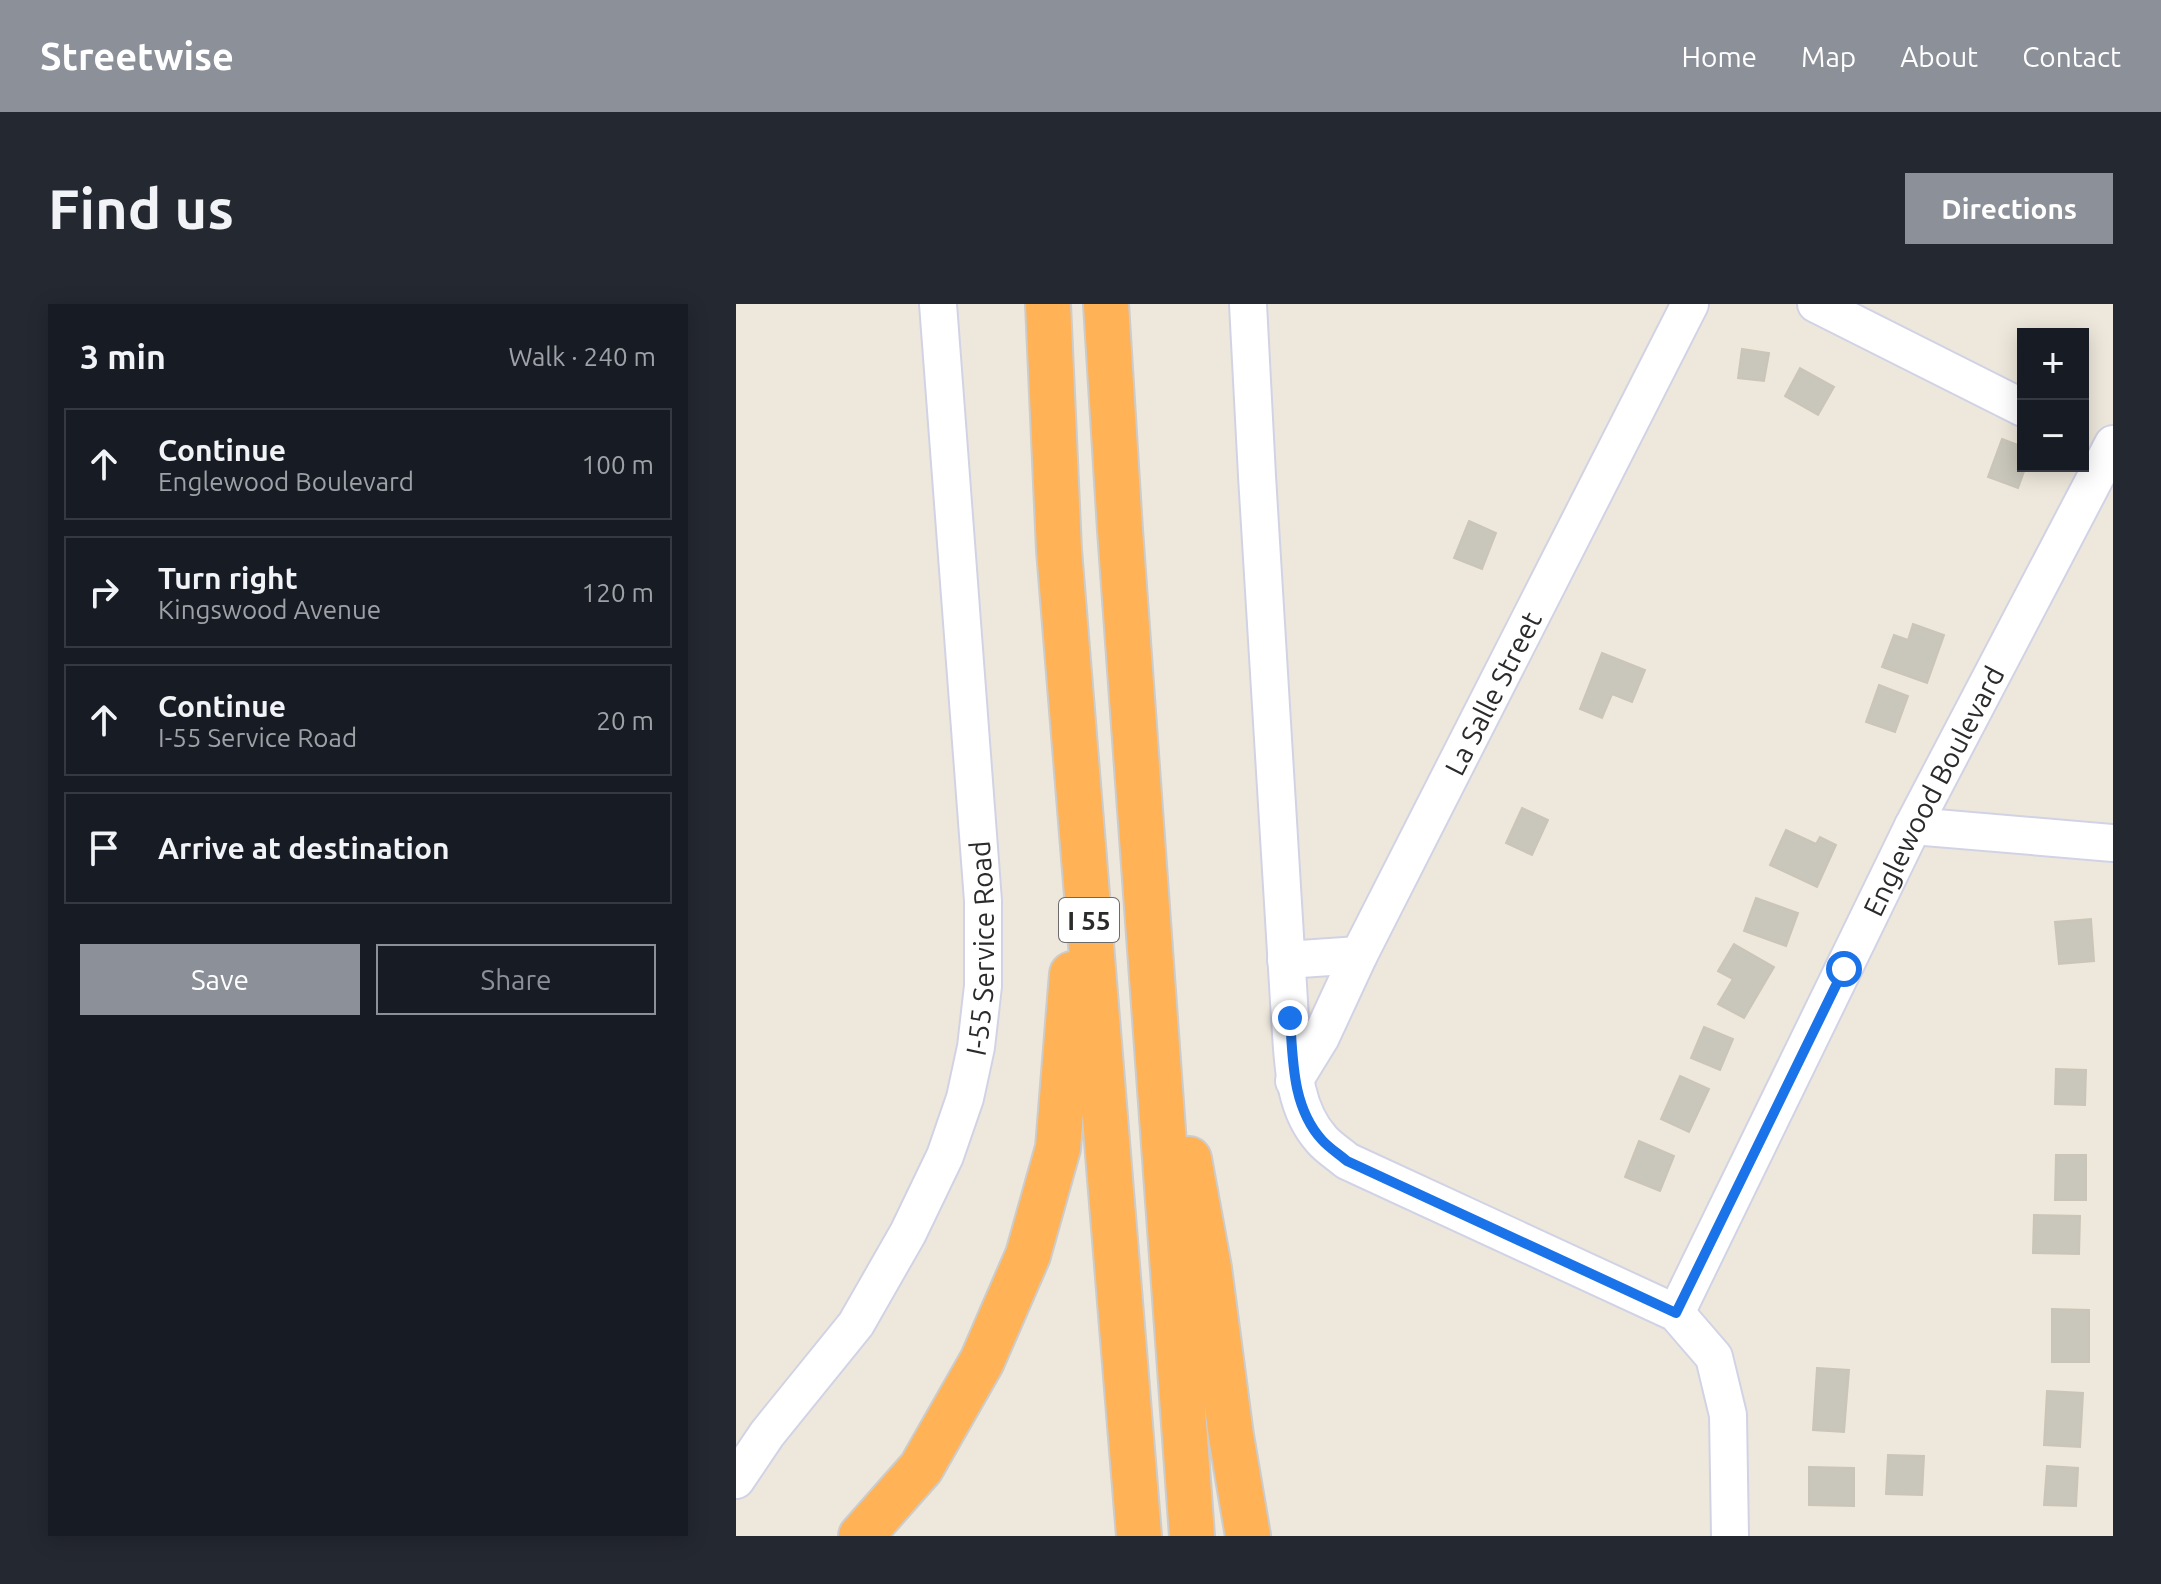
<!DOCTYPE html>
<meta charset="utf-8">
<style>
body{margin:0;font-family:Ubuntu,sans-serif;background:#242831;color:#f1f3f6}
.controls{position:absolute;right:24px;top:24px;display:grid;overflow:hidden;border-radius:0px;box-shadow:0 4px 20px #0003}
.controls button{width:72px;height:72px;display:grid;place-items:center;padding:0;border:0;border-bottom:2px solid #363941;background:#171b24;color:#f1f3f6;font:40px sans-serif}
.stop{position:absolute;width:24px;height:24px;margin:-18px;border:6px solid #1a73e8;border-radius:50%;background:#fff}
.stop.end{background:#1a73e8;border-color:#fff;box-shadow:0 2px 8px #0008}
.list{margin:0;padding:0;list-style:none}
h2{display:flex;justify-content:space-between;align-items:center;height:104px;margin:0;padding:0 32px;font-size:34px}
h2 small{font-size:26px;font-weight:400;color:#9ea1a6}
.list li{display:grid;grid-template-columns:52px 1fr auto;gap:24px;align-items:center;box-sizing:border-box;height:112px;margin:0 16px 16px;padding:0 16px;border:2px solid #363941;border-radius:0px}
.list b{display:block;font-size:30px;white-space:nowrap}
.list p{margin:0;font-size:26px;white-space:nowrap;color:#9ea1a6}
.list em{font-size:26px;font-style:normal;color:#9ea1a6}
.actions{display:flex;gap:16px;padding:24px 32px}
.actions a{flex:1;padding:18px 0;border:2px solid #8c9099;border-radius:0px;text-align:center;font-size:28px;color:#8c9099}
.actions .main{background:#8c9099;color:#fff}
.icon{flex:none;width:44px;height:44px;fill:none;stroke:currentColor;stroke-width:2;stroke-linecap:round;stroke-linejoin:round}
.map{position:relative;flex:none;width:1377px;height:1232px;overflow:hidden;border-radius:0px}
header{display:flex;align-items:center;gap:48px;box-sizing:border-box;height:112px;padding:0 40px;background:#8c9099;color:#fff}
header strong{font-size:38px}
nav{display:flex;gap:44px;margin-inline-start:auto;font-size:28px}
.intro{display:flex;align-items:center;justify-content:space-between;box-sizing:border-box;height:192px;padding:0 48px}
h1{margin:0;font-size:56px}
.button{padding:20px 36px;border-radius:0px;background:#8c9099;color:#fff;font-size:28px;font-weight:700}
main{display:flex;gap:48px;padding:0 48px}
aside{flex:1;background:#171b24;border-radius:0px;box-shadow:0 4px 20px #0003}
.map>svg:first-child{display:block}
.building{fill:#c9c6bb;stroke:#cac5b6;stroke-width:2}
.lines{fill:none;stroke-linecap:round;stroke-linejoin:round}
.minor-casing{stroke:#d1d3e5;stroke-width:40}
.highway-casing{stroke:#ccc;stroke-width:48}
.minor{stroke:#fff;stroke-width:36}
.highway{stroke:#ffb256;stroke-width:44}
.route{stroke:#1a73e8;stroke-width:10}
.labels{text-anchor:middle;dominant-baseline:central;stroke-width:8;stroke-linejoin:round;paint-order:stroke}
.shield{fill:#fff;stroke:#6b6b6b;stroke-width:2}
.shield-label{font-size:26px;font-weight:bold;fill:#2b2b2b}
.street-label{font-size:28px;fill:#2b2b2b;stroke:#fff}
</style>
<header>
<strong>Streetwise</strong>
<nav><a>Home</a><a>Map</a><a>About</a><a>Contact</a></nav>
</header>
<div class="intro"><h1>Find us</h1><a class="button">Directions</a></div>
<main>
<aside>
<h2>3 min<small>Walk · 240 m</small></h2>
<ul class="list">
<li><svg class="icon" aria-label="ahead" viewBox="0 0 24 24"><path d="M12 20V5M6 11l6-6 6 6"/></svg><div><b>Continue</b><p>Englewood Boulevard</p></div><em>100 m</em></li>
<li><svg class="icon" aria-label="right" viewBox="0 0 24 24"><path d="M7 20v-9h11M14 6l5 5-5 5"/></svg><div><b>Turn right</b><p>Kingswood Avenue</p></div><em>120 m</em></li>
<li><svg class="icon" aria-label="ahead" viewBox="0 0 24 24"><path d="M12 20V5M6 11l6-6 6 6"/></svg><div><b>Continue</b><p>I-55 Service Road</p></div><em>20 m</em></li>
<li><svg class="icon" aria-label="arrive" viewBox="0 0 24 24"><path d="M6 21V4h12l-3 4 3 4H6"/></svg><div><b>Arrive at destination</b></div></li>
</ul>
<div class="actions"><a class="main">Save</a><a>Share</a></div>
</aside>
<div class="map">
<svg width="1377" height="1232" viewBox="0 0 1377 1232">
<rect width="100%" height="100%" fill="#eee8dc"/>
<path class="building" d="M1006 45 1033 49 1028 77 1002 74Z
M1064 64 1098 83 1082 111 1049 92Z
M1266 135 1287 143V162H1290L1282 184 1252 173Z
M733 217 760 229 746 265 718 254Z
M1177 320 1208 331 1191 379 1146 363 1158 331 1172 336Z
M866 349 909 366 896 398 876 390 866 414 844 405Z
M1143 381 1172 392 1159 428 1130 418Z
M786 504 812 516 796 551 770 539Z
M1050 526 1080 540 1084 533 1100 541 1081 583 1034 561Z
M1020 594 1062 609 1050 642 1008 627Z
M1355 615 1358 657 1323 660 1319 618Z
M998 640 1038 663 1008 714 982 700 997 675 982 667Z
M968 723 997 735 984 766 955 754Z
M1320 765 1350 766 1349 801 1319 800Z
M944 772 973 785 953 828 925 815Z
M903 837 938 852 924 887 889 873Z
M1320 851H1350V896H1319Z
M1298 911 1344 912 1343 950 1297 949Z
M1316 1005 1353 1006V1058H1316Z
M1081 1064 1113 1066 1108 1128 1077 1126Z
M1311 1087 1347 1089 1344 1143 1308 1141Z
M1152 1151 1188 1152 1186 1191 1150 1190Z
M1311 1162 1342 1164 1340 1202 1308 1201Z
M1073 1163 1118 1164V1202L1073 1201Z"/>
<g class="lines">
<defs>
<g id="minor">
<path d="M512 0 521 172 554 714C557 756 556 803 586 836 593 844 603 850 611 857L940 1009 978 1053 992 1111 994 1232"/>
<path d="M1080 0 1287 104"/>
<path d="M1177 522 1377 539"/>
<path d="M550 656 623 651"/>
<path id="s1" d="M558 777 585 733 623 651 954 0"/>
<path id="s2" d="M940 1009 1177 522 1377 140"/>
<path id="s3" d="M0 1176 31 1130 120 1020 172 929 209 852 229 794 240 743 247 682V597L202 0"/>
</g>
<path id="highway" d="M312 0 323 246 403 1232
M370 0 384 226 456 1232
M453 855 473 964 495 1132 512 1232
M125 1232 185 1164 246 1057 292 951 322 844 336 670"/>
</defs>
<use href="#minor" class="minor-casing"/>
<use href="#highway" class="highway-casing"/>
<use href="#minor" class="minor"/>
<use href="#highway" class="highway"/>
</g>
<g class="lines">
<path class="route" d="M554 714C557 756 556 803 586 836 593 844 603 850 611 857L940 1009 1108 665"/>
</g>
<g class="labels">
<rect class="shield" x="323" y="594" width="60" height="44" rx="6"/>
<g class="shield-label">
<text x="353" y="616">I 55</text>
</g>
<g class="street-label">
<text stroke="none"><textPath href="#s1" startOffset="436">La Salle Street</textPath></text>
<text stroke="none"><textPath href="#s2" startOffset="582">Englewood Boulevard</textPath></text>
<text stroke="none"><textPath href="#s3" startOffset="600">I-55 Service Road</textPath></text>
</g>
</g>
</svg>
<div class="controls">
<button>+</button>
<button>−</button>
</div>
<div class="stop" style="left:1108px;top:665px"></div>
<div class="stop end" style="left:554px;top:714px"></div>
</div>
</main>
